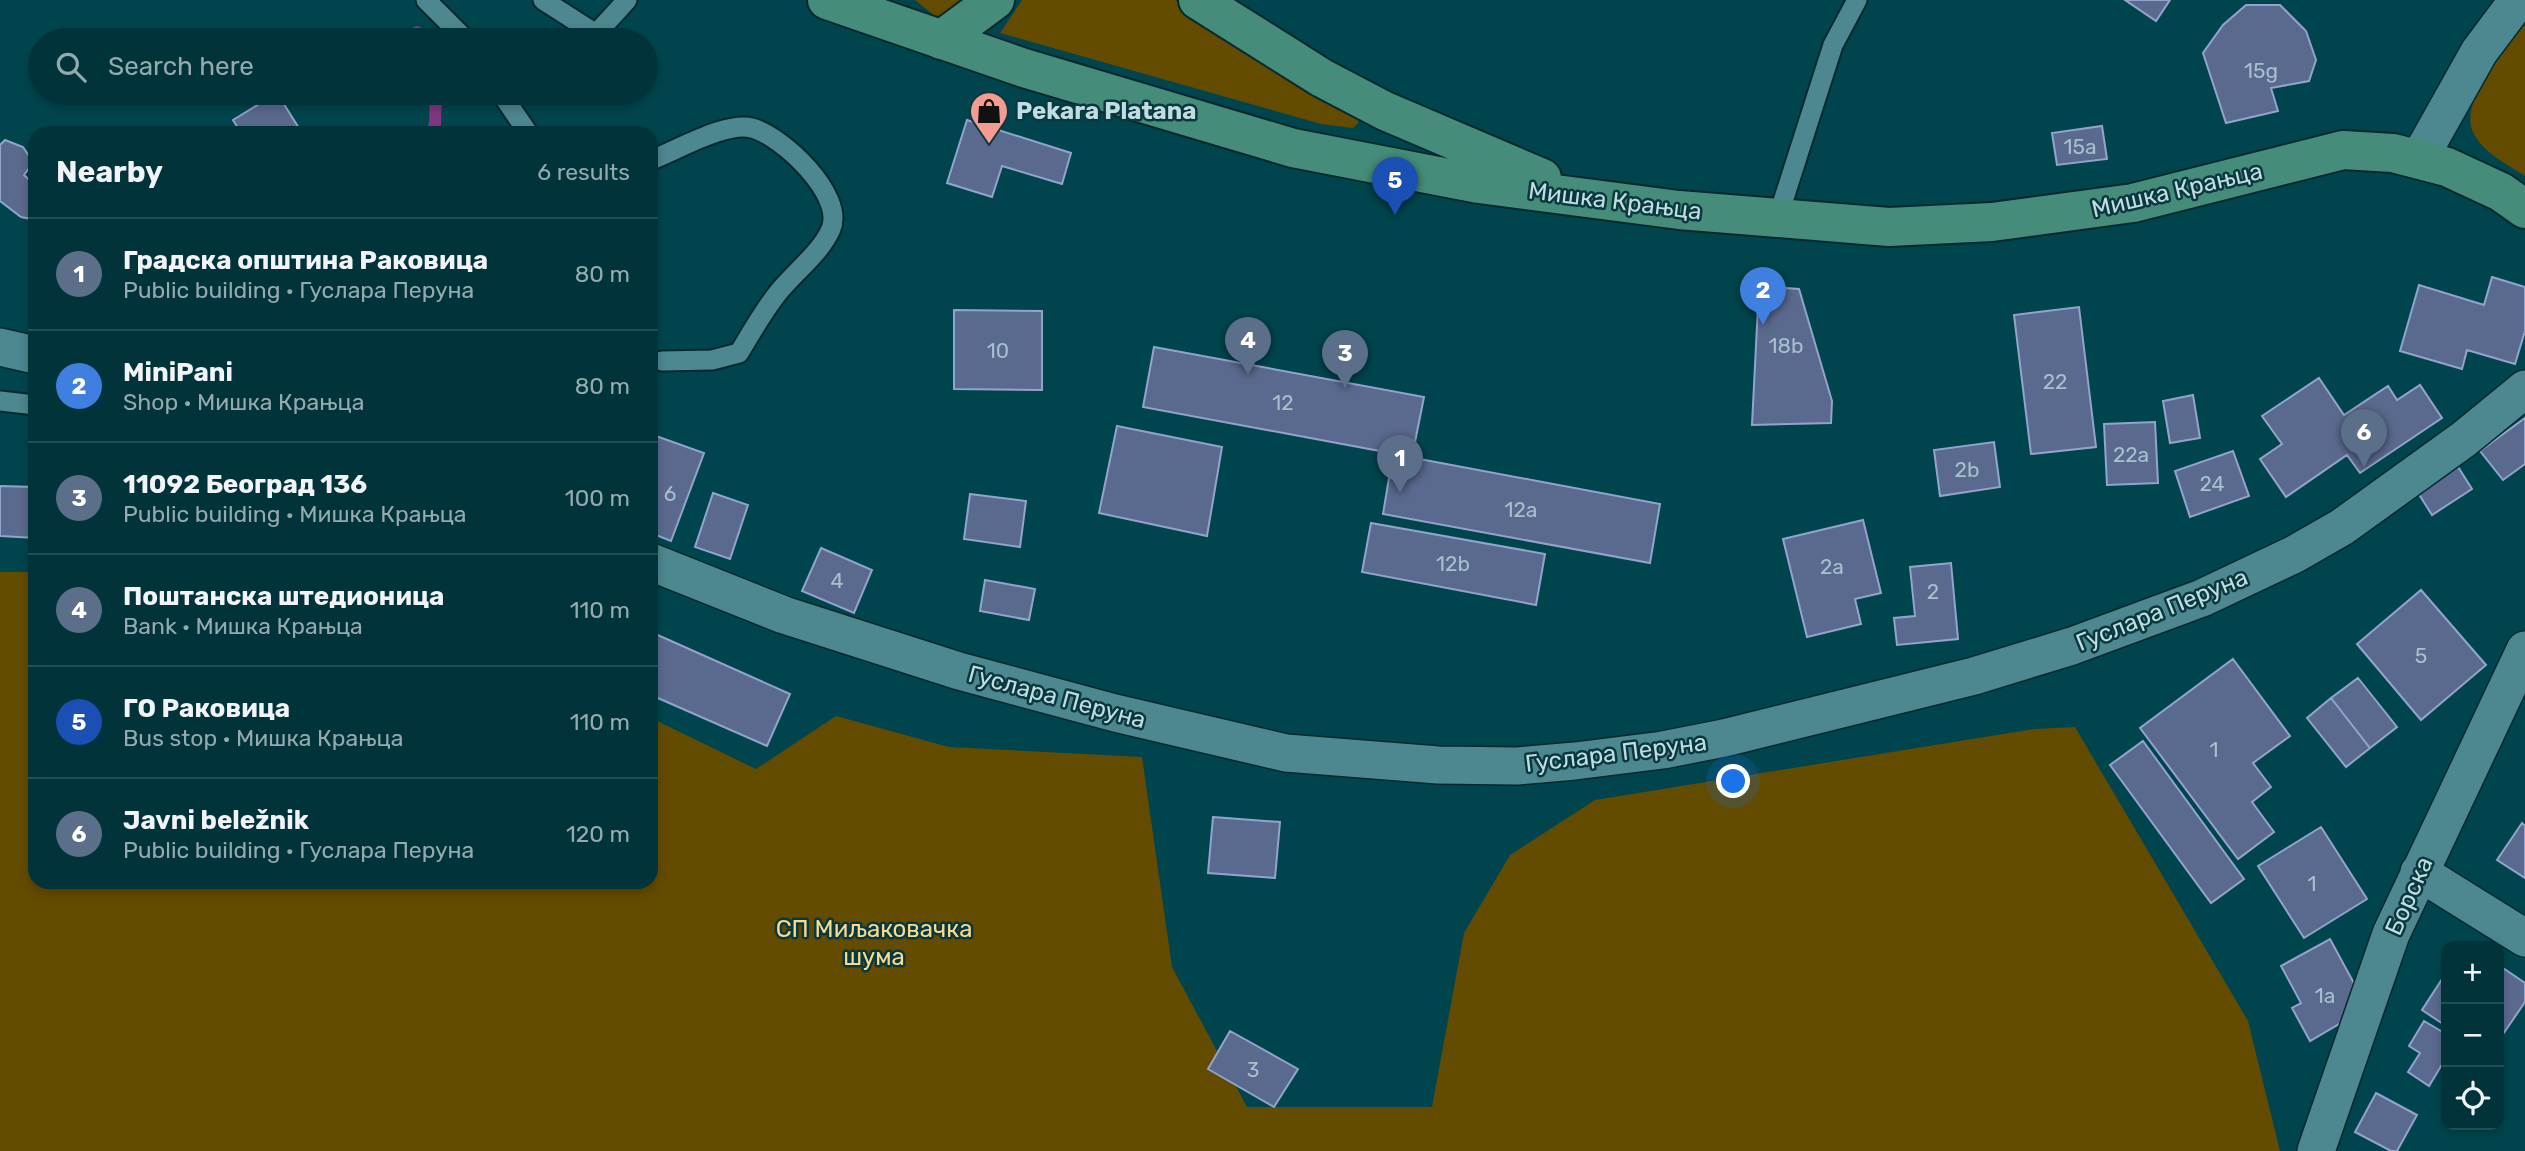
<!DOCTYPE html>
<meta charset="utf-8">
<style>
body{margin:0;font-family:Rubik,sans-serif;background:#0e3f45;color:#f1f3f6}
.controls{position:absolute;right:21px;bottom:21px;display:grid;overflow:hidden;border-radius:14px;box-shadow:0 4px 10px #0003}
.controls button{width:63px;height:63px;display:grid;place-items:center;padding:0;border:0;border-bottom:2px solid #224f54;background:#00343a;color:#f1f3f6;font:35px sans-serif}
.you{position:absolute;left:1734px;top:782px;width:24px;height:24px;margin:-18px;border:5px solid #fff;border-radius:50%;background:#1a73e8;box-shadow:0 0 0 10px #1a73e833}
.badge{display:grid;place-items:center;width:46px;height:46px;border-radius:50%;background:#ea580c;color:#fff;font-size:23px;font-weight:700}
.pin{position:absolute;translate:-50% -58px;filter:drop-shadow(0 2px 4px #0008)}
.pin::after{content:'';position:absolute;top:37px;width:24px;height:21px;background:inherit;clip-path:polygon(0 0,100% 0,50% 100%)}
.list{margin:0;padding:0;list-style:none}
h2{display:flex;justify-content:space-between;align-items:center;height:91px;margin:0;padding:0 28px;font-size:30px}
h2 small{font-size:23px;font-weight:400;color:#95aaaf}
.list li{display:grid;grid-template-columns:46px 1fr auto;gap:21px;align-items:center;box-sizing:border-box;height:112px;padding:0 28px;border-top:2px solid #224f54}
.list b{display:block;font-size:26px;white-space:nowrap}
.list p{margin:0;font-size:23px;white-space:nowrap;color:#95aaaf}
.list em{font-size:23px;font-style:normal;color:#95aaaf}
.icon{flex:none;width:38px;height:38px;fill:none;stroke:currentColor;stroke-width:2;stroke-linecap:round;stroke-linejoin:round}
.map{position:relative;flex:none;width:2525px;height:1151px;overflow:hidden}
.search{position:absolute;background:#00343a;box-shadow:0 4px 10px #0003;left:28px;top:28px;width:630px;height:77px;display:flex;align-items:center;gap:18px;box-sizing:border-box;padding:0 24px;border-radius:38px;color:#95aaaf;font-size:26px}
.panel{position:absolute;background:#00343a;box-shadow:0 4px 10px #0003;left:28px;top:126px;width:630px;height:763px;border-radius:21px}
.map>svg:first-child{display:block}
.green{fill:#634b00}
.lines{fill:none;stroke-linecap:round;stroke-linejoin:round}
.stream{stroke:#803780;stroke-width:12}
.building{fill:#5a698e;stroke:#93a4cc;stroke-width:2}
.lane-casing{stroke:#09292d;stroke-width:23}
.street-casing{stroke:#09292d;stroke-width:40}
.secondary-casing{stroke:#09292d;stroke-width:42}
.lane{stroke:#4d878f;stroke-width:19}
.street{stroke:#4d878f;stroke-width:37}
.secondary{stroke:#468c7a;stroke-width:38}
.labels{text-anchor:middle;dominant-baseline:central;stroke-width:5;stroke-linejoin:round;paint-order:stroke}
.number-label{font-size:21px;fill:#a6c0cc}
.poi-label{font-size:24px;font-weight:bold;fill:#c0dde1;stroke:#09393f;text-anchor:start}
.street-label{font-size:24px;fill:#c0dde1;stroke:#09393f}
.park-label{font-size:24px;fill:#fada8d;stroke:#09393f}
</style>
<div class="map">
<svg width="2525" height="1151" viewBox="0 0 2525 1151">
<rect width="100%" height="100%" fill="#00454d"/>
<path class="green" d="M915 0H976L951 15 935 16Z
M1022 0H1175L1243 49 1359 117 1358 123 1353 128 1321 124 1000 33Z
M2525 21V176C2507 164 2481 152 2472 130 2461 101 2505 40 2525 21Z
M0 572H35V882H651V718L756 769 836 716 949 747 1142 757 1172 967 1247 1107H1432L1464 933 1510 855 1595 800 2034 729 2075 727 2248 1021 2280 1151H0Z"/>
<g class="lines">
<path class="stream" d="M417 32 420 40
M431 133 435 124 436 93"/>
</g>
<path class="building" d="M2125 0H2170L2156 21Z
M2246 5H2280L2306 31 2316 60 2309 81 2271 88 2278 111 2226 123 2203 53 2223 25Z
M277 93 302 133H241L233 120Z
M967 120 1071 153 1062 184 1002 166 992 197 947 183Z
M2102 126 2107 159 2057 165 2052 133Z
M5 140 23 147 31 159 32 164 24 175 35 185V220L21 217 0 201V145Z
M2492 277 2525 287V331L2515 364 2467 350 2462 369 2400 351 2419 285 2484 305Z
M1759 286 1799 289 1832 401 1831 423 1752 425Z
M2079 307 2096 447 2031 454 2014 315Z
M954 310 1042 311V390L954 389Z
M1154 347 1424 397 1412 457 1143 407Z
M2319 378 2344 415 2388 386 2397 400 2420 385 2442 418 2360 473 2347 455 2286 497 2260 459 2282 444 2262 416Z
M2193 395 2200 438 2170 443 2163 401Z
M2525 418V464L2503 480 2480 451Z
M2155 422 2158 483 2107 485 2104 424Z
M1117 426 1222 447 1207 536 1099 513Z
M656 436 704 453 671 541 651 533V449Z
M1994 442 2000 487 1940 496 1934 450Z
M2233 451 2249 496 2190 517 2175 471Z
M1393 454 1660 504 1650 563 1383 514Z
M2455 462 2472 489 2432 515 2415 488Z
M0 486 35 487V538L0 536Z
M713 493 748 505 730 559 695 547Z
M970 494 1026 501 1020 547 964 539Z
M1863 520 1881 593 1855 599 1861 624 1807 637 1783 539Z
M1371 523 1545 554 1536 605 1362 572Z
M821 548 872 570 854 613 802 591Z
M1951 563 1958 639 1897 645 1894 618 1915 616 1910 567Z
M985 580 1035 589 1029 620 980 611Z
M2421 590 2486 665 2421 720 2357 644Z
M651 632 790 694 767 746 651 695Z
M2233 659 2290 736 2253 763 2271 787 2252 802 2274 832 2238 859 2140 728Z
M2358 678 2397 727 2370 748 2331 698Z
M2331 698 2370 748 2346 767 2307 718Z
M2143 741 2244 879 2211 903 2110 765Z
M1213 817 1280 822 1275 878 1208 873Z
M2522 823 2525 826V878L2497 860Z
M2321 827 2367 899 2304 938 2258 866Z
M2330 939 2356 987 2344 1021 2310 1041 2292 1008 2301 1003 2281 966Z
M2500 966 2525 983V1002L2499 1040Z
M2446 973V1026L2422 1010Z
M2424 1021 2446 1034V1058L2429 1086 2408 1072 2420 1053 2409 1046Z
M1230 1031 1298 1069 1274 1107 1208 1069Z
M2376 1093 2417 1115 2397 1151H2391L2355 1132Z"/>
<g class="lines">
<defs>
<path id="lane" d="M426 0 466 40
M543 0 596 34 627 0
M501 93 528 133
M651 160C676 151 726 121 752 128 782 136 845 195 831 229 820 254 794 272 777 294 763 312 751 333 739 353L712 360 662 361
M1777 220 1833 45 1857 0
M0 401 35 405"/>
<path id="street" d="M2419 159 2479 52 2518 0
M0 347 35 355
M651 562 784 615 959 671 1115 713 1286 753 1438 765 1517 766 1575 761 1663 750 1724 738 1974 676 2072 646 2202 598 2295 554 2342 527 2464 439 2525 389
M2419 872 2525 938
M2316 1151 2391 934 2525 650"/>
<path id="secondary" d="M827 0 1024 68 1293 148 1479 184 1679 210 1889 227 1992 222 2133 203 2343 150 2393 153 2447 167 2501 192 2525 209
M1198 0 1322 78 1385 111 1542 178
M941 40 995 0"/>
</defs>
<use href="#lane" class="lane-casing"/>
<use href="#street" class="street-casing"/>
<use href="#secondary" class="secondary-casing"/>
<use href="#lane" class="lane"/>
<use href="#street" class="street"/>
<use href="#secondary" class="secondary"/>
</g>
<defs>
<symbol id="shop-pin" viewBox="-11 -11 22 30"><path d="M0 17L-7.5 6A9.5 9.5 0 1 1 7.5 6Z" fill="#f59c92" stroke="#09393f"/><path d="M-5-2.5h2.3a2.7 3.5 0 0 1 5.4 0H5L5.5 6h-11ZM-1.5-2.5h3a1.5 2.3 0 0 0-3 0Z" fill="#111"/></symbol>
</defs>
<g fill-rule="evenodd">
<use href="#shop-pin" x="967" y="89" width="44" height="60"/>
</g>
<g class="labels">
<g class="number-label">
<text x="2261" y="70">15g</text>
<text x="2080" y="146">15a</text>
<text x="1786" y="345">18b</text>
<text x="998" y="350">10</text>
<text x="2055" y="381">22</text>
<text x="1283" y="402">12</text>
<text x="2131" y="454">22a</text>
<text x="1967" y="469">2b</text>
<text x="2212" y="483">24</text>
<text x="670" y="493">6</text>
<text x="1521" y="509">12a</text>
<text x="1453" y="563">12b</text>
<text x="1832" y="566">2a</text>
<text x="837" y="580">4</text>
<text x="1933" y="591">2</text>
<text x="2421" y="655">5</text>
<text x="2214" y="749">1</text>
<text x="2312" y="883">1</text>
<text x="2325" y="995">1a</text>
<text x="1253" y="1069">3</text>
</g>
<g class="poi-label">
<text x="1016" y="111">Pekara Platana</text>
</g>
<g class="street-label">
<text transform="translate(2177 190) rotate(-13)">Мишка Крањца</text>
<text transform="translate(1615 201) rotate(7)">Мишка Крањца</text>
<text transform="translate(2162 610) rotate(-22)">Гуслара Перуна</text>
<text transform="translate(1057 697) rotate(15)">Гуслара Перуна</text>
<text transform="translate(1616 753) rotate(-7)">Гуслара Перуна</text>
<text transform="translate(2409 896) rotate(-66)">Борска</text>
</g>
<g class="park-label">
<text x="874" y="929">СП Миљаковачка<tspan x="874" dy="28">шума</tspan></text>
</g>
</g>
</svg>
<div class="controls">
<button>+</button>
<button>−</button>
<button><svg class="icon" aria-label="locate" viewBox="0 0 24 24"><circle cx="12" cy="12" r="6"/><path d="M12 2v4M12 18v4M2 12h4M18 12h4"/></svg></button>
</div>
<div class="you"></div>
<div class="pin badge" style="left:1400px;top:493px;background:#5c6f8a">1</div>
<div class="pin badge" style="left:1763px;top:325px;background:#3f7fe0">2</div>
<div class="pin badge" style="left:1345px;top:388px;background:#5c6f8a">3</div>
<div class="pin badge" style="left:1248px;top:375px;background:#5c6f8a">4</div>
<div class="pin badge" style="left:1395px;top:215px;background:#1a4fb4">5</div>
<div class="pin badge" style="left:2364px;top:467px;background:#5c6f8a">6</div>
<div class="search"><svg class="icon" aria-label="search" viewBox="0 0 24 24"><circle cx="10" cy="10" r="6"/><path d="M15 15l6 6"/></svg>Search here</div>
<section class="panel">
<h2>Nearby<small>6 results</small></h2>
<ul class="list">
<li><span class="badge" style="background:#5c6f8a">1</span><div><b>Градска општина Раковица</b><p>Public building · Гуслара Перуна</p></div><em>80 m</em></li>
<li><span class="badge" style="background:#3f7fe0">2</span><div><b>MiniPani</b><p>Shop · Мишка Крањца</p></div><em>80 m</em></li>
<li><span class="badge" style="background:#5c6f8a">3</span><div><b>11092 Београд 136</b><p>Public building · Мишка Крањца</p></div><em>100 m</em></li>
<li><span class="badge" style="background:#5c6f8a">4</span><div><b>Поштанска штедионица</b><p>Bank · Мишка Крањца</p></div><em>110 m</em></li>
<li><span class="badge" style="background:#1a4fb4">5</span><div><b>ГО Раковица</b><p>Bus stop · Мишка Крањца</p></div><em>110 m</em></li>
<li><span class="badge" style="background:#5c6f8a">6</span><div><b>Javni beležnik</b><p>Public building · Гуслара Перуна</p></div><em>120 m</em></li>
</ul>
</section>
</div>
